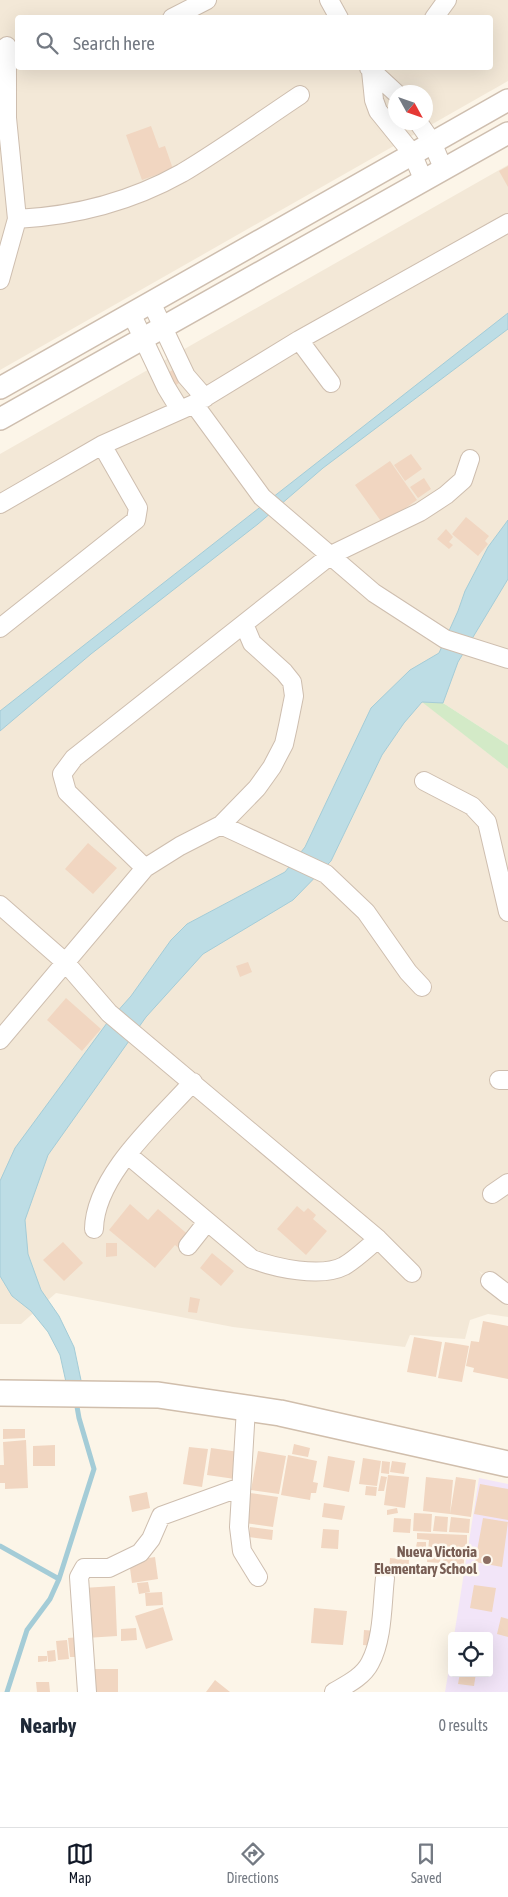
<!DOCTYPE html>
<style>
body{margin:0;font-family:"Asap Condensed",sans-serif;background:#f2f2f3;color:#1f2937}
.controls{position:absolute;right:15px;bottom:15px;display:grid;overflow:hidden;border-radius:5px;box-shadow:0 5px 20px #0002}
.controls button{width:45px;height:45px;display:grid;place-items:center;padding:0;border:0;border-bottom:1px solid #e0e1e3;background:#fff;color:#1f2937;font:25px sans-serif}
.compass{position:absolute;left:388px;top:85px;width:45px;height:45px;border-radius:50%;background:#fff;box-shadow:0 5px 20px #0002;rotate:130deg}
.list{margin:0;padding:0;list-style:none}
h2{display:flex;justify-content:space-between;align-items:center;height:65px;margin:0;padding:0 20px;font-size:21px}
h2 small{font-size:16px;font-weight:400;color:#747a83}
.icon{flex:none;width:28px;height:28px;fill:none;stroke:currentColor;stroke-width:2;stroke-linecap:round;stroke-linejoin:round}
.map{position:relative;flex:none;width:508px;height:1692px;overflow:hidden}
.search{position:absolute;background:#fff;box-shadow:0 5px 20px #0002;left:15px;right:15px;top:15px;height:55px;display:flex;align-items:center;gap:12px;box-sizing:border-box;padding:0 18px;border-radius:5px;color:#747a83;font-size:19px}
.sheet{height:135px;background:#fff}
nav{display:flex;justify-content:space-around;align-items:center;box-sizing:border-box;height:70px;border-top:1px solid #e0e1e3;background:#fff;font-size:14px;color:#747a83}
nav a{display:grid;justify-items:center;gap:2px}
nav .on{color:#111827}
.map>svg:first-child{display:block}
.residential{fill:#f3e8d7;fill-rule:evenodd}
.education{fill:#f2e5f8}
.green{fill:#d3eac7}
.water{fill:#bddde5;stroke:#a4ccd7}
.lines{fill:none;stroke-linecap:round;stroke-linejoin:round}
.stream{stroke:#a4ccd7;stroke-width:5}
.building{fill:#f1d6c1}
.minor-casing{stroke:#cebeaf;stroke-width:20}
.tertiary-casing{stroke:#cebeaf;stroke-width:24}
.secondary-casing{stroke:#d0beac;stroke-width:28}
.minor{stroke:#fff;stroke-width:18}
.tertiary{stroke:#fff;stroke-width:21}
.secondary{stroke:#fff;stroke-width:25}
.education-dot{fill:#8d6e63;stroke:#fef9ef;stroke-width:2}
.labels{text-anchor:middle;dominant-baseline:central;stroke-width:5;stroke-linejoin:round;paint-order:stroke}
.education-label{font-size:15px;font-weight:bold;fill:#785e54;stroke:#fef9ef;text-anchor:end}
</style>
<div class="map">
<svg width="508" height="1692" viewBox="0 0 508 1692">
<rect width="100%" height="100%" fill="#fcf5e8"/>
<path class="residential" d="M0 0H508V81L0 370ZM18 18H490V68H18ZM396 92H426V122H396Z
M508 165V745L443 703 423 702 508 769V1293L479 1271 508 1306V1317L488 1314 470 1320 465 1339 410 1335 405 1347 233 1327 56 1293 21 1324H0V454Z"/>
<path class="education" d="M479 1478 508 1484V1692H445L452 1651V1673H489V1636H454Z"/>
<path class="green" d="M422 702 443 703 508 745V769Z"/>
<path class="water" d="M508 313V329L323 468 258 524 91 654 0 731V711Z
M508 520V579L458 662 443 703 422 702 404 723 382 755 331 861 293 900 203 954 146 1017 48 1155 25 1220 28 1254 41 1290 59 1316 74 1347 82 1385 66 1382 60 1355 48 1332 31 1311 12 1296 0 1276V1181L15 1148 107 1023 131 996 171 940 187 924 285 872 305 847 371 708 410 670 439 653 458 611 465 591 488 547Z"/>
<g class="lines">
<path class="stream" d="M0 1546 59 1579
M7 1692 27 1630 50 1599 59 1579 94 1469 79 1418 76 1401"/>
</g>
<path class="building" d="M396 105V119L393 120 388 109Z
M151 126 159 148 165 146 173 169 142 180 126 135Z
M508 166V187L499 171Z
M174 369 182 381 173 387 165 375Z
M411 454 422 469 405 481 394 465Z
M390 461 417 500 383 524 355 485Z
M424 478 431 489 418 498 410 487Z
M466 517 489 536 485 541 488 544 478 556 452 534Z
M446 529 453 537 449 542 453 545 449 549 437 539Z
M88 843 117 868 93 894 65 869Z
M248 962 252 972 240 977 236 966Z
M66 998 101 1029 82 1051 47 1020Z
M130 1204 148 1220 158 1209 191 1237 181 1250 175 1245 155 1268 109 1230Z
M297 1206 304 1212 308 1208 316 1215 313 1219 327 1231 306 1255 277 1229Z
M63 1242 83 1263 64 1281 43 1260Z
M106 1243H117V1256L106 1257Z
M212 1253 234 1271 221 1286 200 1268Z
M190 1297 200 1299 197 1313 188 1312Z
M483 1321 508 1326V1379L473 1372 474 1368 466 1366 471 1341 479 1342Z
M414 1337 442 1342 436 1377 407 1372Z
M445 1342 469 1346 462 1382 438 1378Z
M3 1429H25V1438L3 1439Z
M26 1440 28 1488 5 1489V1483H0V1465H4L3 1442Z
M294 1444 310 1448 308 1457 292 1454Z
M55 1445V1466H33V1446Z
M189 1447 208 1449 202 1487 183 1484Z
M211 1448 239 1452 235 1479 207 1475Z
M258 1451 286 1456 279 1494 251 1490Z
M288 1455 317 1461 313 1482 318 1483 316 1493H311L310 1500 281 1495Z
M328 1456 355 1461 349 1492 323 1487Z
M363 1458 381 1461 377 1486 359 1484Z
M382 1461 390 1462 389 1474 381 1473Z
M392 1461 406 1463 404 1474 390 1472Z
M388 1475 409 1477 405 1508 384 1505Z
M381 1476 387 1477 384 1491H378Z
M426 1477 453 1480 450 1514 423 1511Z
M456 1477 476 1480 471 1517 450 1514Z
M480 1484 508 1489V1520L474 1514Z
M366 1486 377 1487 376 1496 365 1495Z
M147 1492 150 1508 132 1512 129 1496Z
M250 1493 278 1497 273 1527 245 1523Z
M324 1503 345 1506 342 1520 322 1517Z
M397 1508 398 1513 387 1515V1510Z
M414 1513 432 1514 431 1532 413 1531Z
M435 1516 448 1517 447 1532 433 1531Z
M451 1517 470 1519 469 1533 449 1532Z
M394 1518 411 1519 410 1533 393 1532Z
M483 1518 508 1522 502 1567 475 1562Z
M250 1527 273 1530 272 1540 249 1537Z
M323 1529 339 1530 338 1549 321 1548Z
M417 1533 467 1535V1548L441 1547 440 1563 427 1562 429 1540 417 1539Z
M417 1542H426V1548L416 1547Z
M444 1548 465 1550 463 1572 442 1570Z
M155 1557 158 1579 132 1583 129 1561Z
M390 1558 409 1560 408 1574 389 1572Z
M148 1582 150 1592 139 1594 137 1583Z
M474 1585 496 1588 492 1612 470 1608Z
M115 1586 117 1636 86 1638 83 1588Z
M162 1592 163 1605 146 1606 145 1593Z
M163 1607 173 1640 146 1649 135 1616Z
M314 1608 347 1611 343 1645 311 1643Z
M501 1617 508 1619V1637L497 1634Z
M136 1628 137 1640 121 1641V1629Z
M364 1630 376 1631 374 1646 363 1645Z
M80 1637 81 1657H70L68 1638Z
M67 1640 69 1659 58 1660 56 1641Z
M55 1650 56 1661 48 1662 47 1651Z
M38 1656H47V1661L38 1662Z
M89 1669H118V1692H89Z
M460 1673H476L474 1686 458 1684Z
M215 1680 230 1692H206Z
M36 1682H49L50 1692H37Z"/>
<g class="lines">
<defs>
<path id="minor" d="M329 0 339 18
M172 18 207 0
M434 18 447 0
M7 46V118L17 219C74 216 132 201 182 173 222 149 261 121 300 95
M369 68 396 93
M371 71 374 100 378 111 412 153 423 179
M418 122 432 142 443 168
M0 280 17 219
M151 302 186 376 205 398
M131 313 166 387 180 410
M299 340 331 383
M194 404 262 497 374 593 445 639 508 659
M0 504 102 445 194 404 299 340 508 223
M0 628 136 520 138 508 102 445
M424 781 472 806 487 822 508 912
M221 825 326 874 366 912 408 972 422 987
M145 868 67 792 62 774 74 758 331 555 420 512 446 495 463 480 470 459
M0 905 65 962 109 1013 378 1239 412 1273
M0 1040 145 868 180 846 221 825 257 788 272 767 284 744 288 726 294 696 292 682 284 672 252 643 244 624
M499 1080H508
M128 1155 252 1259C275 1268 321 1278 344 1266 356 1259 367 1248 378 1239
M492 1194 508 1183
M94 1229C95 1175 159 1120 193 1082
M188 1246 207 1222
M490 1281 508 1295
M246 1408 239 1527 242 1551 258 1577
M87 1692 79 1577 84 1568H109L140 1553 151 1539 161 1516 241 1487
M334 1692C346 1685 363 1677 370 1663 383 1639 382 1605 385 1578"/>
<path id="tertiary" d="M0 388 508 100
M0 419 508 133"/>
<path id="secondary" d="M0 1393 158 1395 280 1413 508 1464"/>
</defs>
<use href="#minor" class="minor-casing"/>
<use href="#tertiary" class="tertiary-casing"/>
<use href="#secondary" class="secondary-casing"/>
<use href="#minor" class="minor"/>
<use href="#tertiary" class="tertiary"/>
<use href="#secondary" class="secondary"/>
</g>
<circle class="education-dot" cx="487" cy="1560" r="5"/>
<g class="labels">
<g class="education-label">
<text x="477" y="1551">Nueva Victoria<tspan x="477" dy="17">Elementary School</tspan></text>
</g>
</g>
</svg>
<div class="controls">
<button><svg class="icon" aria-label="locate" viewBox="0 0 24 24"><circle cx="12" cy="12" r="6"/><path d="M12 2v4M12 18v4M2 12h4M18 12h4"/></svg></button>
</div>
<svg class="compass" viewBox="-18 -18 36 36"><path d="M0-13l5 13h-10z" fill="#e53935"/><path d="M0 13l5-13h-10z" fill="#747a83"/></svg>
<div class="search"><svg class="icon" aria-label="search" viewBox="0 0 24 24"><circle cx="10" cy="10" r="6"/><path d="M15 15l6 6"/></svg>Search here</div>
</div>
<section class="sheet">
<h2>Nearby<small>0 results</small></h2>
<ul class="list">
</ul>
</section>
<nav>
<a class="on"><svg class="icon" aria-label="map" viewBox="0 0 24 24"><path d="M3 6l6-2 6 2 6-2v14l-6 2-6-2-6 2zM9 4v14M15 6v14"/></svg>Map</a>
<a><svg class="icon" aria-label="directions" viewBox="0 0 24 24"><path d="M12 3l9 9-9 9-9-9zM9 14v-3h6M13 9l2 2-2 2"/></svg>Directions</a>
<a><svg class="icon" aria-label="saved" viewBox="0 0 24 24"><path d="M7 4h10v16l-5-4-5 4z"/></svg>Saved</a>
</nav>
